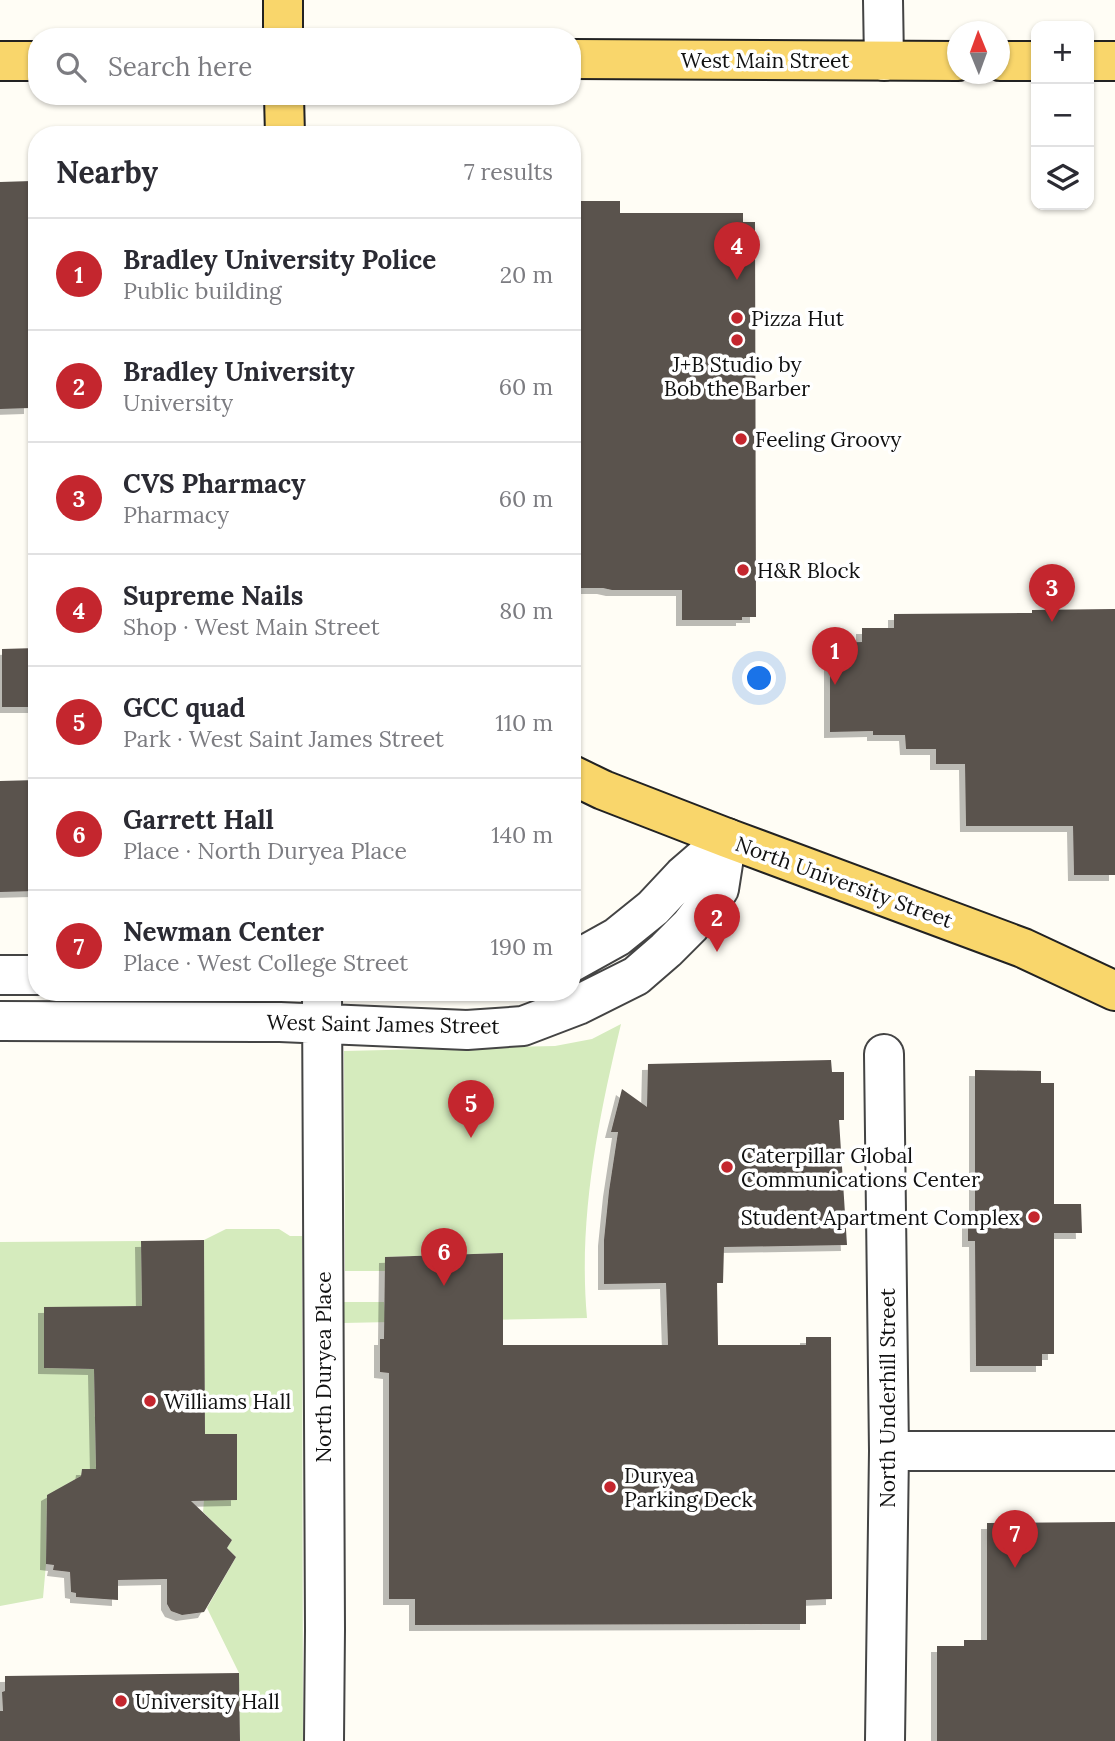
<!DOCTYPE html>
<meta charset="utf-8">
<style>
body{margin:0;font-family:Lora,serif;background:#f2f2f3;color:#2b2b33}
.controls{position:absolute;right:21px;top:21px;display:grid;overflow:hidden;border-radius:14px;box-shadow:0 2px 5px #0004}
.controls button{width:63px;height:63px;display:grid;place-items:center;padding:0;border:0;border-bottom:2px solid #e1e1e2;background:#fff;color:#2b2b33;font:35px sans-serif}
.compass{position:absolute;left:947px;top:21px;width:63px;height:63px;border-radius:50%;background:#fff;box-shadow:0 2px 5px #0004;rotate:359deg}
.you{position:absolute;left:760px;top:679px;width:24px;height:24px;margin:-18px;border:5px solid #fff;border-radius:50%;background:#1a73e8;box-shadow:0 0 0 10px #1a73e833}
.badge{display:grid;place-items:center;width:46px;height:46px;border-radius:50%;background:#c4262e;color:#fff;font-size:23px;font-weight:700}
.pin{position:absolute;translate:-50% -58px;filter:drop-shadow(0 2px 4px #0008)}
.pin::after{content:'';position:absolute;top:37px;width:24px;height:21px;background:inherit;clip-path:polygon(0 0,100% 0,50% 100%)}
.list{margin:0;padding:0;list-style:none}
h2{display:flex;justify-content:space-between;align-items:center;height:91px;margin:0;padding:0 28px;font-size:30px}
h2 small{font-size:23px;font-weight:400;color:#7c7c81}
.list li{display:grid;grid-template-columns:46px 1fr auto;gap:21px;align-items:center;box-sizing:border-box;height:112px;padding:0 28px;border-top:2px solid #e1e1e2}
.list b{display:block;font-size:26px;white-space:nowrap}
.list p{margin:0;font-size:23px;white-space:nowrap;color:#7c7c81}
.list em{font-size:23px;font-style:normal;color:#7c7c81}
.icon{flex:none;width:38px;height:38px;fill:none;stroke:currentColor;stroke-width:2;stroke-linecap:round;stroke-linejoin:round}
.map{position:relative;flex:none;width:1115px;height:1741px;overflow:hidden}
.search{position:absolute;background:#fff;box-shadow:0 2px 5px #0004;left:28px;top:28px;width:553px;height:77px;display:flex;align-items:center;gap:18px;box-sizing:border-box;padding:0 24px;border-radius:28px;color:#7c7c81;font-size:26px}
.panel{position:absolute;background:#fff;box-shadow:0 2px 5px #0004;left:28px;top:126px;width:553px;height:875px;border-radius:28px}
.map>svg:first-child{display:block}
.green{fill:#d5ebbd}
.building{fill:#5a524d;filter:url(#shadow)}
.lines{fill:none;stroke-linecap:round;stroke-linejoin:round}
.minor-casing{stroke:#444;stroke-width:42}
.major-casing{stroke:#222;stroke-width:42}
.minor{stroke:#fff;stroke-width:38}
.major{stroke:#f9d66b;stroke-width:38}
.poi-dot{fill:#c4262e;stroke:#fff;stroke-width:2.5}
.labels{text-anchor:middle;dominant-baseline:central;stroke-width:7;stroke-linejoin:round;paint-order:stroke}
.street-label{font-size:21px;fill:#111;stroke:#fff}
.poi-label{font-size:21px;fill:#111;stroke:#fff;text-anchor:start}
</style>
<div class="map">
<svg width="1115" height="1741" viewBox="0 0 1115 1741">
<defs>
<filter id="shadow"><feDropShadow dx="-6" dy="6" stdDeviation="0" flood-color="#0004"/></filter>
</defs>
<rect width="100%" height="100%" fill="#fffdf5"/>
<path class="green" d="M621 1024C598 1120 578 1219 587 1318L343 1323 344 1302H384L385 1312 503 1311V1253L385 1257V1271H345L344 1051 555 1046 592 1039Z
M226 1229H279L290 1236H302L303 1741H240L239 1673 207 1608 236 1557 227 1548 232 1540 203 1512 204 1500 237 1499V1434H205L204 1240Z
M141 1241 142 1306 44 1308V1368L94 1369 96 1469H82L81 1476 47 1496 46 1564 43 1598 0 1606V1242Z"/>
<path class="building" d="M32 181V197H37V276L29 277 30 408 0 409V182Z
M572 201H620V213H743V222H755L756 617H742V620H682V590H612L603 588H572Z
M1115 609V875H1074L1073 826H966L965 764H936V749H906L905 735H873V731L830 732V643L862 642V628H894V614L1032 613V610Z
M37 648V707H2V649Z
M37 780V891L0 892V781Z
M831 1060 832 1072H844V1120H839L847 1245 724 1247 723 1283H717L718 1345H806V1337H831L832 1599 806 1600V1624L415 1625V1599H389V1373L380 1372V1339H384L385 1257 503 1253V1345H668L666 1283 604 1284V1240L609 1191 618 1132H611L622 1089 647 1107 648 1064Z
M975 1070 1041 1071V1083H1054V1204H1081L1082 1233H1054V1354H1042V1366H976L975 1241H968V1211H975Z
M204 1240 205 1434H237V1500L191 1501 232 1540 227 1548 236 1557 204 1612 182 1615 171 1611 167 1604V1579L118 1580V1600L76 1597V1593L71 1592 70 1572 53 1570 54 1565 46 1564 47 1495 81 1476 82 1469H96L94 1369 44 1368V1307L142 1306 141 1241Z
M1115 1522V1741H937V1646H964V1640H987V1523Z
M239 1673 240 1741H0V1711H3L2 1692 5 1691V1676Z"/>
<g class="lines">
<defs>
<path id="minor" d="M883 0 884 61
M572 962 617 937 653 908 683 876 727 838
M0 975H37
M322 992 325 1629 324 1741
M0 1021 280 1022 467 1030 523 1026 578 1005 636 976 666 950 690 926 719 889 727 838
M884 1054 889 1451 885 1741
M889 1451H1115"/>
<path id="major" d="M283 0V37
M572 59 958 61
M0 61H37
M1000 61H1036
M1089 61H1115
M284 96 285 135
M572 775 603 790 727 838 1023 948 1115 991"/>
</defs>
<use href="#minor" class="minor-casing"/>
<use href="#major" class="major-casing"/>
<use href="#minor" class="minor"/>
<use href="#major" class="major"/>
</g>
<g class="poi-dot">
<circle cx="737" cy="318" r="7"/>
<circle cx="737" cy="340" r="7"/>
<circle cx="741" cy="439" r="7"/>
<circle cx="743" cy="570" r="7"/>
<circle cx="727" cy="1167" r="7"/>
<circle cx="1034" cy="1217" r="7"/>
<circle cx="150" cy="1401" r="7"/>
<circle cx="610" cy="1487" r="7"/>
<circle cx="121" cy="1701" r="7"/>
</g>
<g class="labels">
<g class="street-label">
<text x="765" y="60">West Main Street</text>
<text transform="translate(844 882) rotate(20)">North University Street</text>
<text transform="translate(383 1024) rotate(1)">West Saint James Street</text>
<text transform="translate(323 1367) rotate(-90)">North Duryea Place</text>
<text transform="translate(887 1398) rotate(-90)">North Underhill Street</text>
</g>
<g class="poi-label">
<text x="751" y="318">Pizza Hut</text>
<text x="737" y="364" text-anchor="middle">J+B Studio by<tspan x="737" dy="24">Bob the Barber</tspan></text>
<text x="755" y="439">Feeling Groovy</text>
<text x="757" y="570">H&amp;R Block</text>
<text x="741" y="1155">Caterpillar Global<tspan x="741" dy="24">Communications Center</tspan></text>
<text x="1020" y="1217" text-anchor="end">Student Apartment Complex</text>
<text x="164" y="1401">Williams Hall</text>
<text x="624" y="1475">Duryea<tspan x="624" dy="24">Parking Deck</tspan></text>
<text x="135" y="1701">University Hall</text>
</g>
</g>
</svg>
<div class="controls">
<button>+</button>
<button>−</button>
<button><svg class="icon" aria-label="layers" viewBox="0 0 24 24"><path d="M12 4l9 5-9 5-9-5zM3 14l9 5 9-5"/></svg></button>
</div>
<svg class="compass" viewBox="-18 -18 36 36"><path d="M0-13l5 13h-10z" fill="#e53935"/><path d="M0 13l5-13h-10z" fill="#7c7c81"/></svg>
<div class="you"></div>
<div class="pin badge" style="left:835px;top:685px">1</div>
<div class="pin badge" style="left:717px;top:952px">2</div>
<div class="pin badge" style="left:1052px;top:622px">3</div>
<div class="pin badge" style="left:737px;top:280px">4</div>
<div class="pin badge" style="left:471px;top:1138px">5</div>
<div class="pin badge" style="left:444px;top:1286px">6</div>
<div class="pin badge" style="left:1015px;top:1568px">7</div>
<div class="search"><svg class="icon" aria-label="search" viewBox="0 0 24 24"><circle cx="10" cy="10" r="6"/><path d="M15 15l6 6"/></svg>Search here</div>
<section class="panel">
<h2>Nearby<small>7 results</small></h2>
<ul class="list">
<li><span class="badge">1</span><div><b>Bradley University Police</b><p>Public building</p></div><em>20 m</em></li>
<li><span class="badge">2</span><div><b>Bradley University</b><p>University</p></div><em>60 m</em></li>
<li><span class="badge">3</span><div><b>CVS Pharmacy</b><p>Pharmacy</p></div><em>60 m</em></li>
<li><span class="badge">4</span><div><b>Supreme Nails</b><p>Shop · West Main Street</p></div><em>80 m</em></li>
<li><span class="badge">5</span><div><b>GCC quad</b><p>Park · West Saint James Street</p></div><em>110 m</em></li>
<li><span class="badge">6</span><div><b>Garrett Hall</b><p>Place · North Duryea Place</p></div><em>140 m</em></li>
<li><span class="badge">7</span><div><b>Newman Center</b><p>Place · West College Street</p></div><em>190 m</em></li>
</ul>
</section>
</div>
